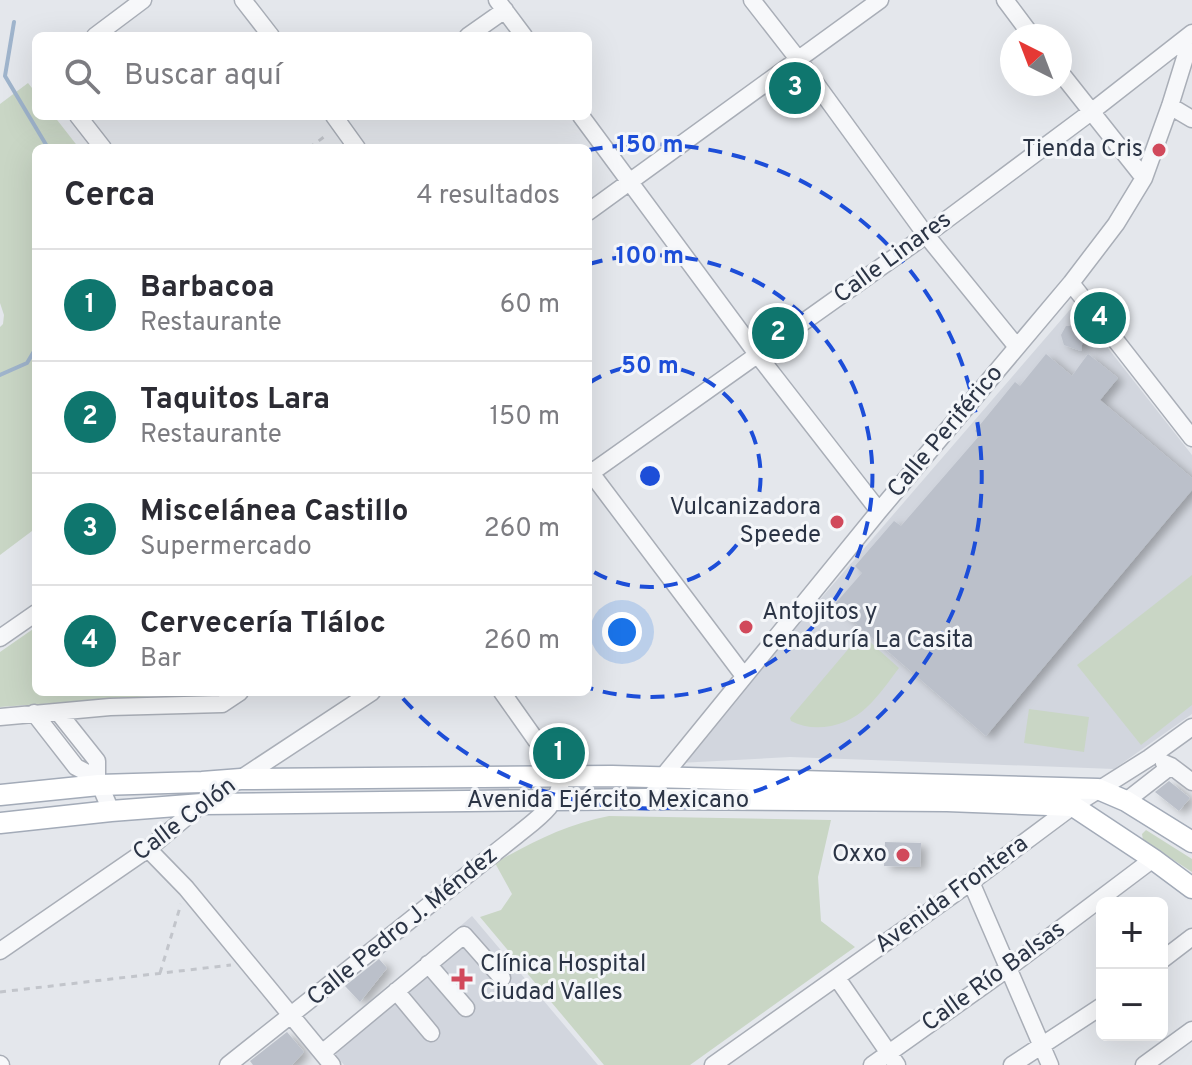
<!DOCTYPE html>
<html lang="es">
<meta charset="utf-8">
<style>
body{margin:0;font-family:Overpass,sans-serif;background:#f7f7f7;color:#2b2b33}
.controls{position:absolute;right:24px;bottom:24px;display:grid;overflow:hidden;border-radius:12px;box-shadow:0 8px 32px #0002}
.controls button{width:72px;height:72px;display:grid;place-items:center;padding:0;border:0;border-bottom:2px solid #e1e1e2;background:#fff;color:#2b2b33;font:40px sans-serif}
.compass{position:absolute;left:1000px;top:24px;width:72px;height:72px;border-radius:50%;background:#fff;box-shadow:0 8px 32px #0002;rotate:318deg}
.you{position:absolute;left:622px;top:632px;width:28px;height:28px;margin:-20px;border:6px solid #fff;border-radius:50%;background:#1a73e8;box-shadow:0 0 0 12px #1a73e833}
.badge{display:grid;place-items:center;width:52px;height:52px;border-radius:50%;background:#0f766e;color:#fff;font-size:26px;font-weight:700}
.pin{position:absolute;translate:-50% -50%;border:4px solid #fff;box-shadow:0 2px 8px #0006}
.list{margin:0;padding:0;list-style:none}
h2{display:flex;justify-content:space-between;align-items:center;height:104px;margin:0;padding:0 32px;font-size:34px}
h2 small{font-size:26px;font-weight:400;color:#7c7c81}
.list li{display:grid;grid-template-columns:52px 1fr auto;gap:24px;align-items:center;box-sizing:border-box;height:112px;padding:0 32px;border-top:2px solid #e1e1e2}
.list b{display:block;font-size:30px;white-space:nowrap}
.list p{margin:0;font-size:26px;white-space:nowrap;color:#7c7c81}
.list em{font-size:26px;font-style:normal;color:#7c7c81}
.icon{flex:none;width:44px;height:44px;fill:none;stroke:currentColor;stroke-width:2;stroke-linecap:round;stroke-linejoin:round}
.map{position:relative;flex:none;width:1192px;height:1065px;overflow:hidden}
.search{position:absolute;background:#fff;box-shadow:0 8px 32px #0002;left:32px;top:32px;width:560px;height:88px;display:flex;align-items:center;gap:20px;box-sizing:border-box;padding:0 28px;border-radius:12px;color:#7c7c81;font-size:30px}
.panel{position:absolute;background:#fff;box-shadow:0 8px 32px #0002;left:32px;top:144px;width:560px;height:552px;border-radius:12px}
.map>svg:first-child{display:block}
.built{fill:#d2d6de}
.green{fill:#c9d6c5}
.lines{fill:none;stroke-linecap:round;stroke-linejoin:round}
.stream{stroke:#9fb4cc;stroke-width:4}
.building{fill:#bbc0ca;filter:url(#shadow)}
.minor-casing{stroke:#a9aeb7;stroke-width:19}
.major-casing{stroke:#a3abb8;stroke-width:23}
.path{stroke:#c2c5cb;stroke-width:3;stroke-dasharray:6 6;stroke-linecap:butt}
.minor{stroke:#f7f8fa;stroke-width:16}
.major{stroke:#fff;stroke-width:20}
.ring{fill:none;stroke:#1d4ed8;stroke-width:4;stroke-dasharray:14 10}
.poi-dot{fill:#d1495b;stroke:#f4f6f9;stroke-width:3}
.labels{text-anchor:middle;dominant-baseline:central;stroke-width:6;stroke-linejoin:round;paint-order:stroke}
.poi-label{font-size:24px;fill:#2b3445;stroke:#f4f6f9;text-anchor:end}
.street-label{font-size:24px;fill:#2b3445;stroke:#f4f6f9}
.centre{fill:#1d4ed8;stroke:#f4f6f9;stroke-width:4}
.ring-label{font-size:24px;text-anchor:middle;font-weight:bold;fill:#1d4ed8;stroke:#f4f6f9;stroke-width:6;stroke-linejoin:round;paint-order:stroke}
</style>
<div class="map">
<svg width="1192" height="1065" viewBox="0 0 1192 1065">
<defs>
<filter id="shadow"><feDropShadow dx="6" dy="3.5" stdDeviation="4" flood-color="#0004"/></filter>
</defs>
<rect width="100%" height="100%" fill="#e4e7ec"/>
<path class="built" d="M1074 305 1192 455V714L1114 769 790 757 679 763Z
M472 916 598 1065H344L326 1043Z"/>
<path class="green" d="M28 83 36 93V116H54L79 148H36V528L0 555V327L3 324 4 315 0 303V104Z
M1192 575V705L1141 745 1077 665Z
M36 627V692H170L164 695 0 707V652Z
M861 634 899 668C889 681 879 696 867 707 848 726 815 734 791 721L790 718Z
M1029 709 1089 717 1084 752 1024 743Z
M609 816 831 820 818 877 821 921 855 947 690 1065H604L480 917 501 910 512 894 495 863C532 842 567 824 609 816Z
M1146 830 1192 859V872L1143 840 1142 834Z"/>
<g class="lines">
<path class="stream" d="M14 22 5 76 48 148
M0 375 27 363 36 348"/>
</g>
<path class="building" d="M1066 326H1077L1084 333 1081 351 1064 345 1061 335Z
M1046 354 1072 376 1088 354 1118 378 1100 400 1192 478V490L986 736 834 605 862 573 855 566 894 521 901 526 980 435 975 431 1015 382 1020 386Z
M1169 781 1190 798 1179 811 1155 792Z
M885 842 921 843 920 867 884 866Z
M379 959 387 968 360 1002 345 986Z
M287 1032 304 1052 292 1065H253L250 1061Z"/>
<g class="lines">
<defs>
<path id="minor" d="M243 0 271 36
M497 0 524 36
M752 0 798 59 926 235 1017 347
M1005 0 1032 36
M95 36 143 0
M468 36 505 10
M1060 72 1144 178
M1170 106 1192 119
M78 116 103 148
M334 116 357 148
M581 116 757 354 879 511
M588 212 880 0
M1071 283 1192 438
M588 469 744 676
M588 475 926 235 1091 112 1192 33
M0 638 36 613
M58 712 97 761V778L111 811
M34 713 76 767 97 778
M0 717 110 707 222 704 240 692
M1164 763 1171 766 1192 782
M656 785 879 511 1071 283 1116 224 1144 178 1170 106 1192 35
M1126 801 1171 766
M148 849 186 888 332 1065
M971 882 1050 1065
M0 951 148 849 202 804 372 692
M1162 960 1192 937
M428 964 466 1008
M837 978 897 1065
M396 991 431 1033
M322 1053 464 935 502 978
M0 1064 1 1065
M228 1065 516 836C538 818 558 806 562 777L502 692
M713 1065 971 882 1073 806 1149 758 1192 727
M872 1065 1007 969 1153 859
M1012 1065 1102 1006
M1144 1065 1192 1030"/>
<path id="major" d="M0 795 99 785 202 782 241 779 612 776 1098 789 1126 801 1192 842
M0 823 111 811 202 804 648 799 947 801 1073 806 1153 859 1192 888"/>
</defs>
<use href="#minor" class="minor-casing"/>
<use href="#major" class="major-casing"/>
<path class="path" d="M309 148 328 134
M160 973 181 904
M0 992 231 965"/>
<use href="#minor" class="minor"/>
<use href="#major" class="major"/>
</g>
<g class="ring">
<path d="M589 383A111 111 0 1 1 589 569"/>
<path d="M589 264A221 221 0 1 1 589 688"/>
<path d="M589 150A332 332 0 1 1 399 694"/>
</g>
<g class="poi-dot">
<circle cx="1159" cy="150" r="8"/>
<circle cx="837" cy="522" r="8"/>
<circle cx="746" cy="627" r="8"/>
<circle cx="903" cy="855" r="8"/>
<path d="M458 967h8v8h8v8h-8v8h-8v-8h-8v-8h8z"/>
</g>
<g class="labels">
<g class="poi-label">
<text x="1143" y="150">Tienda Cris</text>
<text x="821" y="508">Vulcanizadora<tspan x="821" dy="28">Speede</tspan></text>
<text x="762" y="613" text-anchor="start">Antojitos y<tspan x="762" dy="28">cenaduría La Casita</tspan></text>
<text x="887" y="855">Oxxo</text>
<text x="480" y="965" text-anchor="start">Clínica Hospital<tspan x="480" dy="28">Ciudad Valles</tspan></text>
</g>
<g class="street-label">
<text transform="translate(893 258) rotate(-36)">Calle Linares</text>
<text transform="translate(946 432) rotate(-50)">Calle Periférico</text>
<text x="608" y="801">Avenida Ejército Mexicano</text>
<text transform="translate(185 820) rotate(-37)">Calle Colón</text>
<text transform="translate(952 895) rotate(-36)">Avenida Frontera</text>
<text transform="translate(403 927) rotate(-39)">Calle Pedro J. Méndez</text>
<text transform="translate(994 977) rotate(-36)">Calle Río Balsas</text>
</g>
</g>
<circle cx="650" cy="476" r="12" class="centre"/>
<g class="ring-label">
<text x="650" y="152">150 m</text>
<text x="650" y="263">100 m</text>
<text x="650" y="373">50 m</text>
</g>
</svg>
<div class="controls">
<button>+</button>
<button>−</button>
</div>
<svg class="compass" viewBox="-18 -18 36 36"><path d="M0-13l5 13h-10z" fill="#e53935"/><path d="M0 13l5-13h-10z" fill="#7c7c81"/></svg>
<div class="you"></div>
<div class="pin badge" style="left:559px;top:753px">1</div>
<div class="pin badge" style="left:778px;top:333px">2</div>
<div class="pin badge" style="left:795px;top:88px">3</div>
<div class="pin badge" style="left:1100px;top:318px">4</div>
<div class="search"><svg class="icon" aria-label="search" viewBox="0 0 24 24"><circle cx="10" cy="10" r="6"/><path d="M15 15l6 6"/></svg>Buscar aquí</div>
<section class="panel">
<h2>Cerca<small>4 resultados</small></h2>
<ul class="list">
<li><span class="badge">1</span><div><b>Barbacoa</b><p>Restaurante</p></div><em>60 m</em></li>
<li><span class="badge">2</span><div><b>Taquitos Lara</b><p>Restaurante</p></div><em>150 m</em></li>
<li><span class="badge">3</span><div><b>Miscelánea Castillo</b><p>Supermercado</p></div><em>260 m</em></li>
<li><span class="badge">4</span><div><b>Cervecería Tláloc</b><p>Bar</p></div><em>260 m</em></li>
</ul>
</section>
</div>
